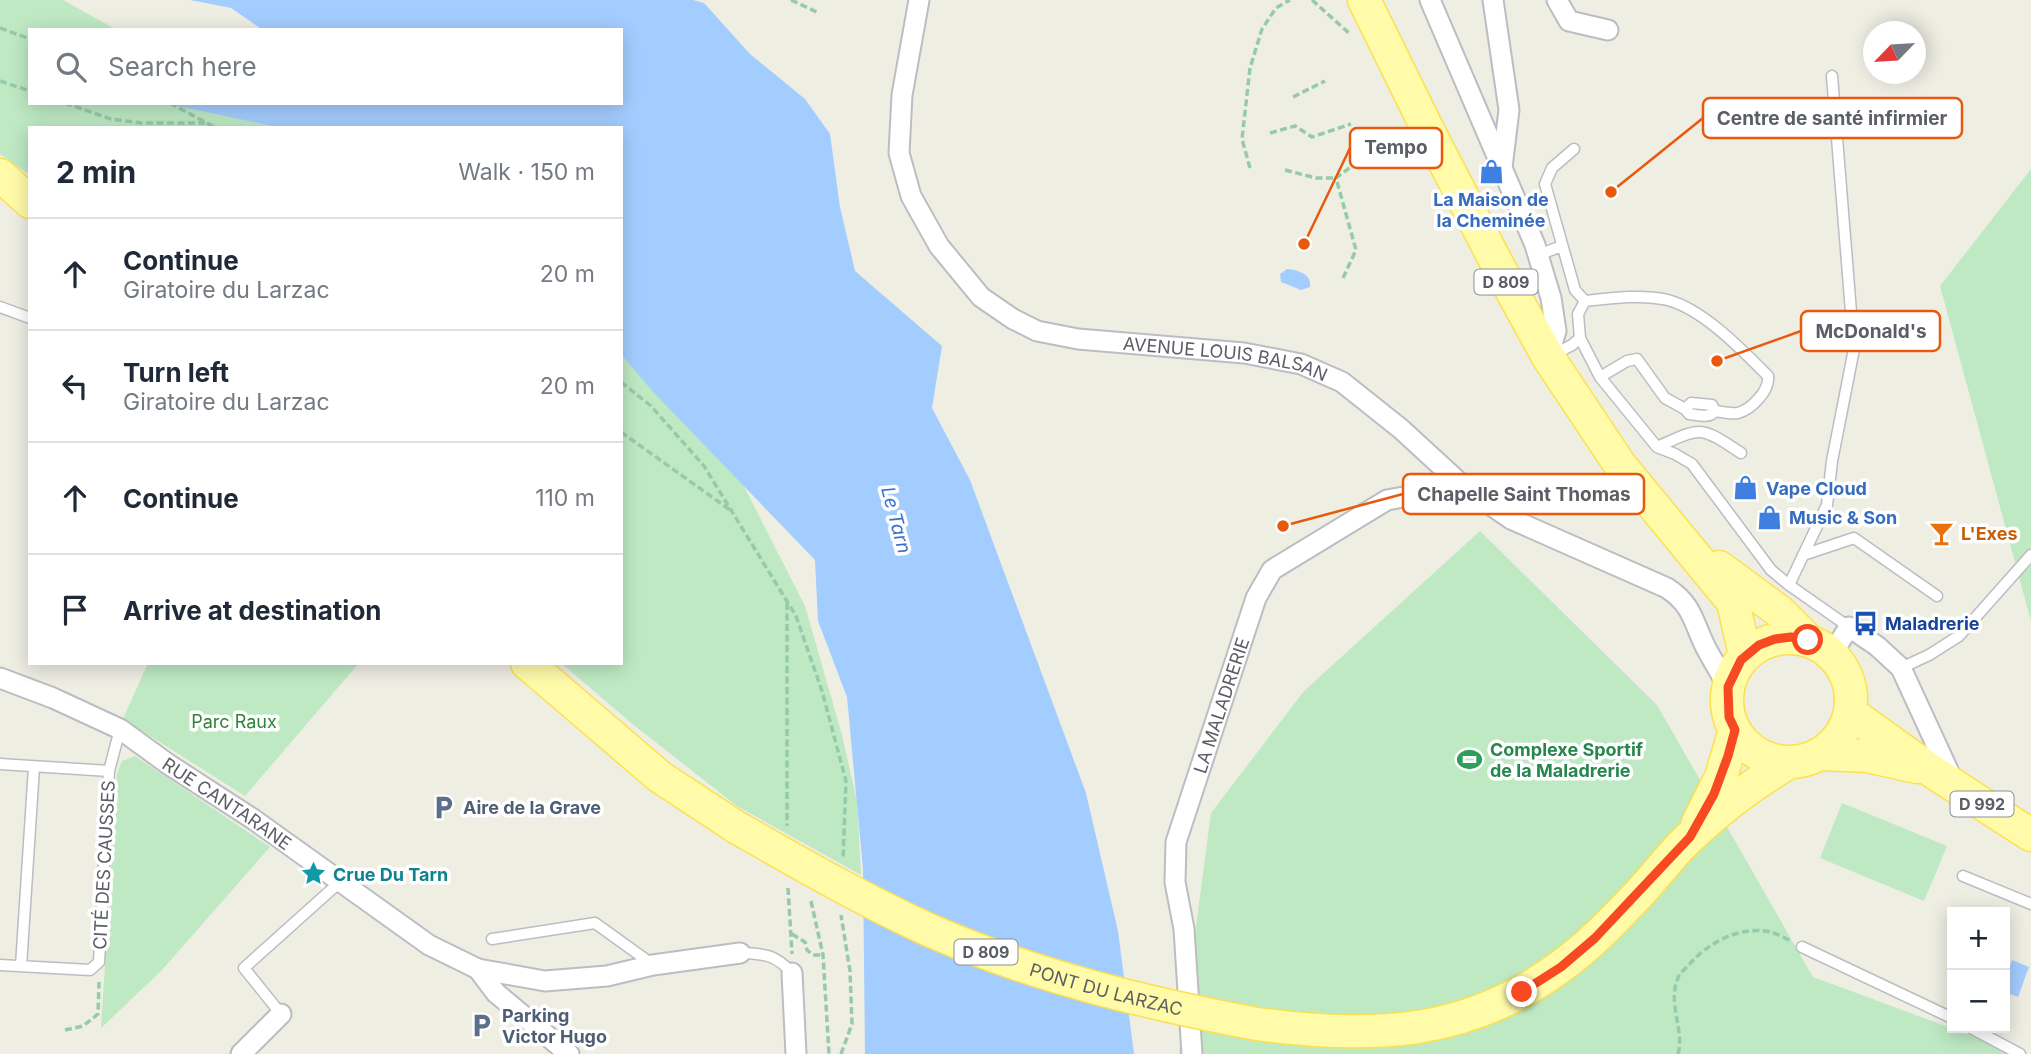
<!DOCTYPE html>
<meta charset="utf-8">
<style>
body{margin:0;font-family:Inter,sans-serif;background:#f2f2f3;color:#1f2937}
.controls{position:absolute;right:21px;bottom:21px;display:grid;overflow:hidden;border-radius:0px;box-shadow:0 4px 18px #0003}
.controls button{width:63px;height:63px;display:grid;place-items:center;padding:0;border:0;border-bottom:2px solid #e0e1e3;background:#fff;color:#1f2937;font:35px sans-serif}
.compass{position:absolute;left:1863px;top:21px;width:63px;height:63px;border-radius:50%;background:#fff;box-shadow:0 4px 18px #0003;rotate:245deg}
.stop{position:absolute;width:21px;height:21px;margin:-16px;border:5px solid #f74a22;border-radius:50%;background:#fff}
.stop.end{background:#f74a22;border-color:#fff;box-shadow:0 2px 7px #0008}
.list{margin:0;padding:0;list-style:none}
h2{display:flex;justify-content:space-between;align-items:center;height:91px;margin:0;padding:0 28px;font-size:30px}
h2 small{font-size:23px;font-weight:400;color:#747a83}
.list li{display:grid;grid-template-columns:46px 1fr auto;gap:21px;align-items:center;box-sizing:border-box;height:112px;padding:0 28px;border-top:2px solid #e0e1e3}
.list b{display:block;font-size:26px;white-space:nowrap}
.list p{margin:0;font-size:23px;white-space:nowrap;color:#747a83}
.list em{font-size:23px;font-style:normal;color:#747a83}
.icon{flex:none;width:38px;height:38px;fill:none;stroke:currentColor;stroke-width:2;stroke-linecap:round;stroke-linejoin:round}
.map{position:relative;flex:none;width:2031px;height:1054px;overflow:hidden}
.search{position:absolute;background:#fff;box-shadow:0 4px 18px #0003;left:28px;top:28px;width:595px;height:77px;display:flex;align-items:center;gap:18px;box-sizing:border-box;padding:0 24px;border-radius:0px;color:#747a83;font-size:26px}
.panel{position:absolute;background:#fff;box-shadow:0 4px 18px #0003;left:28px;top:126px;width:595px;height:539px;border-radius:0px}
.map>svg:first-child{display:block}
.green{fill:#bee9c3}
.water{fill:#a4cdff}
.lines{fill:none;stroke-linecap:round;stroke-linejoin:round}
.lane-casing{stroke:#bbbdc3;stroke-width:13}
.street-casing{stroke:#bbbdc3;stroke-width:23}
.primary-casing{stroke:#fde04f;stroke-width:35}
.path{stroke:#96caab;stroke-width:3.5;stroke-dasharray:7 3.5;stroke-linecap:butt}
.lane{stroke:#fff;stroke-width:10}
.street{stroke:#fff;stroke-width:19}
.primary{stroke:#fffba9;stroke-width:32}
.primary-bridge-casing{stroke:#fde04f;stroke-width:35;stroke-linecap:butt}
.primary-bridge{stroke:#fffba9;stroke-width:32}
.route{stroke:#f74a22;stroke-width:9}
.labels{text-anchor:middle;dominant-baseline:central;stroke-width:7;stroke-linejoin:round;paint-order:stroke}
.shield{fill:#fff;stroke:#8c8f93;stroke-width:2}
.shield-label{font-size:16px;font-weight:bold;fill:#5b5f65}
.shop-label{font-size:18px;font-weight:bold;fill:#366cbe;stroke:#fff;text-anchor:start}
.street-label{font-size:18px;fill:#5b5f65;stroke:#fff}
.food-label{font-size:18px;font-weight:bold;fill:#c56008;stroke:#fff;text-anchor:start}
.transit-label{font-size:18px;font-weight:bold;fill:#164399;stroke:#fff;text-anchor:start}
.park-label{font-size:18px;fill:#2d833a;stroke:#fff}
.leisure-label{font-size:18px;font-weight:bold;fill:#27864d;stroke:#fff;text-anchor:start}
.service-label{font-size:18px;font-weight:bold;fill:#4e5e75;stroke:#fff;text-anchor:start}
.culture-label{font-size:18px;font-weight:bold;fill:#0d838f;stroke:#fff;text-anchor:start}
.water-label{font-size:19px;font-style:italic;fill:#3c72cd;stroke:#fff}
.leader{fill:none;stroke:#e8590c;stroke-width:2.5}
.callout-dot{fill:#e8590c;stroke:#fff;stroke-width:2.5}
.callout{fill:#fff;stroke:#e8590c;stroke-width:2.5}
.callout-label{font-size:19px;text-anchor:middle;font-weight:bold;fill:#5b5f65}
</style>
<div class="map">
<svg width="2031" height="1054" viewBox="0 0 2031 1054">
<rect width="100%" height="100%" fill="#efeee3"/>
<path class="green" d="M0 0H63L117 30H30V103H247L286 128H30V175L0 154Z
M2031 169V621L1940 286Z
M621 334 728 455 805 606 842 735 857 801 861 875 737 806 635 726 561 663H621Z
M1480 531 1657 705 1813 977 2021 1054H1179L1211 813 1304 691Z
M148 663H359L245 796 123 719Z
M135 756 270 847 161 971 101 1028 117 774 122 761Z
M1842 803 1947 846 1924 901 1820 858Z"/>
<path class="water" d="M190 0H693L704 3 750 54 805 99 830 134 840 207 855 271 942 346 932 408 970 480 1086 793 1118 931 1134 1054H865L863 869 847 697 818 621 815 560 654 393 621 354V128H282L163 103H621V30H263L231 8Z
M1287 269C1298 270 1312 274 1310 287L1301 290 1281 282 1280 274Z
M2012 960 2029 967 2018 997 2005 992V980Z"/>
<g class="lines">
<defs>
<path id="lane" d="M1574 149 1552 168 1545 184 1575 290 1585 301
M1538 255 1562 246
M0 307 30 318
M1551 356 1572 345 1580 338
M1600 377 1627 361 1637 359 1665 398 1685 409 1691 403 1712 405 1715 411C1722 412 1730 414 1738 413 1752 409 1770 390 1768 376 1742 350 1704 310 1668 300 1642 294 1611 298 1585 301L1578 314 1580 338 1600 377 1657 447 1675 454 1692 464 1771 570 1789 585 1849 627
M1685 409 1689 414C1698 415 1709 419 1715 411
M1657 447C1702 427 1699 425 1741 453
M1803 555 1854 538 1937 596
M1789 585 1827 505 1832 461 1854 349 1832 76
M1901 668 1929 655 1959 636 2031 555
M0 764 109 771
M1963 876 2031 904
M492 939 595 923 652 964
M1802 947 1952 1018
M740 953C765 954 775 954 792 973
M0 965 90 970 99 962 109 771 120 729
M21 966 34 767
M281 1014 244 968 341 881
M1971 1028 2020 1054"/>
<g id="street">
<path id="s1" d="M919 0 902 95 899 153 911 196 939 246 981 297 1013 319 1037 331 1078 339 1244 353 1301 364 1342 382 1401 429 1463 486 1511 519 1667 588C1693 605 1693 622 1706 648 1713 661 1721 674 1728 687"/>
<path d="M1430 0 1535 245 1551 298 1556 331 1548 357"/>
<path d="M1493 0 1509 110 1502 167"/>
<path d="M1557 0 1569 21 1608 30"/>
<path d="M1832 654 1849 627 1877 646 1901 668 1953 781"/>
<path id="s2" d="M0 678 53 698 120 729 168 764 253 819 429 945 478 969 545 981 607 976 653 965 740 953"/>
<path d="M478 969 496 993 569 1054"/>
<path d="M792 973 796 1054"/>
<path d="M241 1054 281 1014"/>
<path id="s3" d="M1192 1054 1184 929 1175 882 1176 842 1256 598 1272 570 1387 500 1463 486"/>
</g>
<path id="primary" d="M1364 0 1428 130 1495 260 1548 357 1620 465 1733 602 1745 655
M0 175 30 202
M1719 567 1780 612 1808 640
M1727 700a62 62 0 1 1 124 0a62 62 0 1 1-124 0Z
M527 663 660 777 736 827
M1851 713 1933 772 2031 835
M1822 754 1867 756 1917 767
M1698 823 1721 777 1735 730
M1257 1024C1368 1039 1466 1037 1560 967 1587 948 1611 923 1634 899 1654 879 1670 855 1691 836 1721 808 1753 784 1788 763"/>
</defs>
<use href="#lane" class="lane-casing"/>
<use href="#street" class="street-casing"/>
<use href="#primary" class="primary-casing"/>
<path class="path" d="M791 0 819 13
M1312 0 1350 34
M0 28 30 39
M0 81 30 91
M1293 97 1325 81
M65 103 111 119 141 123H205
M170 103 216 128
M1270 133 1295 126 1312 137 1351 124
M1250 168 1242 139 1250 68 1262 29 1276 8 1290 0
M1285 170 1316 178H1336
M1343 278 1356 250 1336 178 1368 154
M621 382 651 406 704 466 796 616 822 691 846 781 843 859
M621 432 733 512
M787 603V826
M788 888 792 954
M811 901 823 955 829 1054
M792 934 805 942 807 950 813 955H823
M65 1030 83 1026 98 1014 99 982
M841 1054 852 1024 850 971 841 915
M1678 1054C1685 1030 1667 1004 1678 978 1679 974 1685 969 1688 966 1707 943 1740 925 1771 932 1777 934 1785 938 1791 941"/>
<use href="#lane" class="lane"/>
<use href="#street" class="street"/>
<use href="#primary" class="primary"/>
<defs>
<g id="primary-bridge">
<path id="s4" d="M736 827C799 863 863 900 929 930 1034 976 1145 1003 1257 1024"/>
</g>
</defs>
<use href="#primary-bridge" class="primary-bridge-casing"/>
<use href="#primary-bridge" class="primary-bridge"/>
</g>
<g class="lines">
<path class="route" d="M1522 992 1561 967 1595 938 1690 837 1714 794 1728 756 1735 730 1729 717 1728 687 1741 660 1759 645 1775 639 1791 637 1808 640"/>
</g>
<defs>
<symbol id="shop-bare" viewBox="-9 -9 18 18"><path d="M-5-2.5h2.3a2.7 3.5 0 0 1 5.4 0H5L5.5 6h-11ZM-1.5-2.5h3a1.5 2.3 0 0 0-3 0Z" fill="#3f7fe0" stroke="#fff" stroke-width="2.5" paint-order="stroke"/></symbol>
<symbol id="bar-bare" viewBox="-9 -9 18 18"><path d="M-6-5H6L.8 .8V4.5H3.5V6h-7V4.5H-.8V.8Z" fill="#e8710a" stroke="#fff" stroke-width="2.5" paint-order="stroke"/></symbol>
<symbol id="bus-bare" viewBox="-9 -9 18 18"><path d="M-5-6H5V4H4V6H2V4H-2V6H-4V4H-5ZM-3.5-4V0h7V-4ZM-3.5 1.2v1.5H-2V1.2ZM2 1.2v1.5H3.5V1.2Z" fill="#1a4fb4" stroke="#fff" stroke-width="2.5" paint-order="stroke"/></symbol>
<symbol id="stadium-bare" viewBox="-9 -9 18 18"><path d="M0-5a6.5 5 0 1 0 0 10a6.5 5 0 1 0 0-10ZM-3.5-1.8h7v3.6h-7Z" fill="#2e9e5b" stroke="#fff" stroke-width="2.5" paint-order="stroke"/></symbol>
<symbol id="parking-bare" viewBox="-9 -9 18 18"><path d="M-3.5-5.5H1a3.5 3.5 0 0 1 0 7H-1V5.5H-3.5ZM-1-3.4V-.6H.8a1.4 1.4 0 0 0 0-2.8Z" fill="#5c6f8a" stroke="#fff" stroke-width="2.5" paint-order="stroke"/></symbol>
<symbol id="sight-bare" viewBox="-9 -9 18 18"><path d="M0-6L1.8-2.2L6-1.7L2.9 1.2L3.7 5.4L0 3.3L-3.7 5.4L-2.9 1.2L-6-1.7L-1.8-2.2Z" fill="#0f9aa8" stroke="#fff" stroke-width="2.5" paint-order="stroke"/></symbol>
</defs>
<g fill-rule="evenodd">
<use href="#shop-bare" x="1474" y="154" width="35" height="35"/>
<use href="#shop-bare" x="1728" y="470" width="35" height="35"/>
<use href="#shop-bare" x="1752" y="500" width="35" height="35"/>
<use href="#bar-bare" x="1924" y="516" width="35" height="35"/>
<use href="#bus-bare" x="1848" y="606" width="35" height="35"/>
<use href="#stadium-bare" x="1452" y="742" width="35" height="35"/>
<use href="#parking-bare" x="426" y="790" width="35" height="35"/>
<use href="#sight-bare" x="296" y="856" width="35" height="35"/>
<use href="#parking-bare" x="464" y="1008" width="35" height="35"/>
</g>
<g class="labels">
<g class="shield">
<rect x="1474.5" y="269.5" width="63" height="25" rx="5"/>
<rect x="1950.5" y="791.5" width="63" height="25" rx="5"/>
<rect x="954.5" y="939.5" width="63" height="25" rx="5"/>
</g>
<g class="shield-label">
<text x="1506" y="282">D 809</text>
<text x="1982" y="804">D 992</text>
<text x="986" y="952">D 809</text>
</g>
<g class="shop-label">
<text x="1491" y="199" text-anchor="middle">La Maison de<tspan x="1491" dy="21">la Cheminée</tspan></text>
<text x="1766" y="488">Vape Cloud</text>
<text x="1789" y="517">Music &amp; Son</text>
</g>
<g class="street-label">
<text stroke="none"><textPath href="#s1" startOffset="579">AVENUE LOUIS BALSAN</textPath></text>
<text stroke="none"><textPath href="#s3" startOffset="357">LA MALADRERIE</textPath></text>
<text stroke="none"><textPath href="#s2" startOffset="261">RUE CANTARANE</textPath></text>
<text transform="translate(104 865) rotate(-87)">CITÉ DES CAUSSES</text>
<text stroke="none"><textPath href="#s4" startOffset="406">PONT DU LARZAC</textPath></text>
</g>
<g class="food-label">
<text x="1961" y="533">L'Exes</text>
</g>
<g class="transit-label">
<text x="1885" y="623">Maladrerie</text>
</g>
<g class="park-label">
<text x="234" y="721">Parc Raux</text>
</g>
<g class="leisure-label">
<text x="1490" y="749">Complexe Sportif<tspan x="1490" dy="21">de la Maladrerie</tspan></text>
</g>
<g class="service-label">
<text x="463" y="807">Aire de la Grave</text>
<text x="502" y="1015">Parking<tspan x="502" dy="21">Victor Hugo</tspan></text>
</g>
<g class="culture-label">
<text x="333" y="874">Crue Du Tarn</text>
</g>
<g class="water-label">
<text transform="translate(896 520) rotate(75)">Le Tarn</text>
</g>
</g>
<path class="leader" d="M1611 192L1703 118M1304 244L1350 148M1717 361L1801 331M1283 526L1403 494"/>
<g class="callout-dot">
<circle cx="1611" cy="192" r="7"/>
<circle cx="1304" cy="244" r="7"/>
<circle cx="1717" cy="361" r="7"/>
<circle cx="1283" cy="526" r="7"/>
</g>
<g class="callout">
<rect x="1703" y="98" width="259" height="40" rx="7"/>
<rect x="1350" y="128" width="92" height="40" rx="7"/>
<rect x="1801" y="311" width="139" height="40" rx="7"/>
<rect x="1403" y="474" width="241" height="40" rx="7"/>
</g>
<g class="callout-label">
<text x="1832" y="125">Centre de santé infirmier</text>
<text x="1396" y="154">Tempo</text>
<text x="1871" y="338">McDonald's</text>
<text x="1524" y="501">Chapelle Saint Thomas</text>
</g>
</svg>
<div class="controls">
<button>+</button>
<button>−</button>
</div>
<svg class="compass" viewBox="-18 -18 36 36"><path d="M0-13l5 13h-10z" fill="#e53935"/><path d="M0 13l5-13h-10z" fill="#747a83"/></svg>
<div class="stop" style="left:1808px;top:640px"></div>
<div class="stop end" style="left:1522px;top:992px"></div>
<div class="search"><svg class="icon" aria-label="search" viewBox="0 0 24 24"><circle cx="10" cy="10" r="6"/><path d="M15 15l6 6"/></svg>Search here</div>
<section class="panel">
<h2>2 min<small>Walk · 150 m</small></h2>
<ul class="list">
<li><svg class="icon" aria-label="ahead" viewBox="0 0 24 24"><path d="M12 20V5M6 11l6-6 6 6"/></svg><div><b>Continue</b><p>Giratoire du Larzac</p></div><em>20 m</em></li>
<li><svg class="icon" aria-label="left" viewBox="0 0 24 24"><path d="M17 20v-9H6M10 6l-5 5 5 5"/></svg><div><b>Turn left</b><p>Giratoire du Larzac</p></div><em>20 m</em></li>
<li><svg class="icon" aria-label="ahead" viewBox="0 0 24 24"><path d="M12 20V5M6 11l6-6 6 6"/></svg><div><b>Continue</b></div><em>110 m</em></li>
<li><svg class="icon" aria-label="arrive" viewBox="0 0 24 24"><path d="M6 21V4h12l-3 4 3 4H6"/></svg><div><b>Arrive at destination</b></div></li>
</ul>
</section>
</div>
